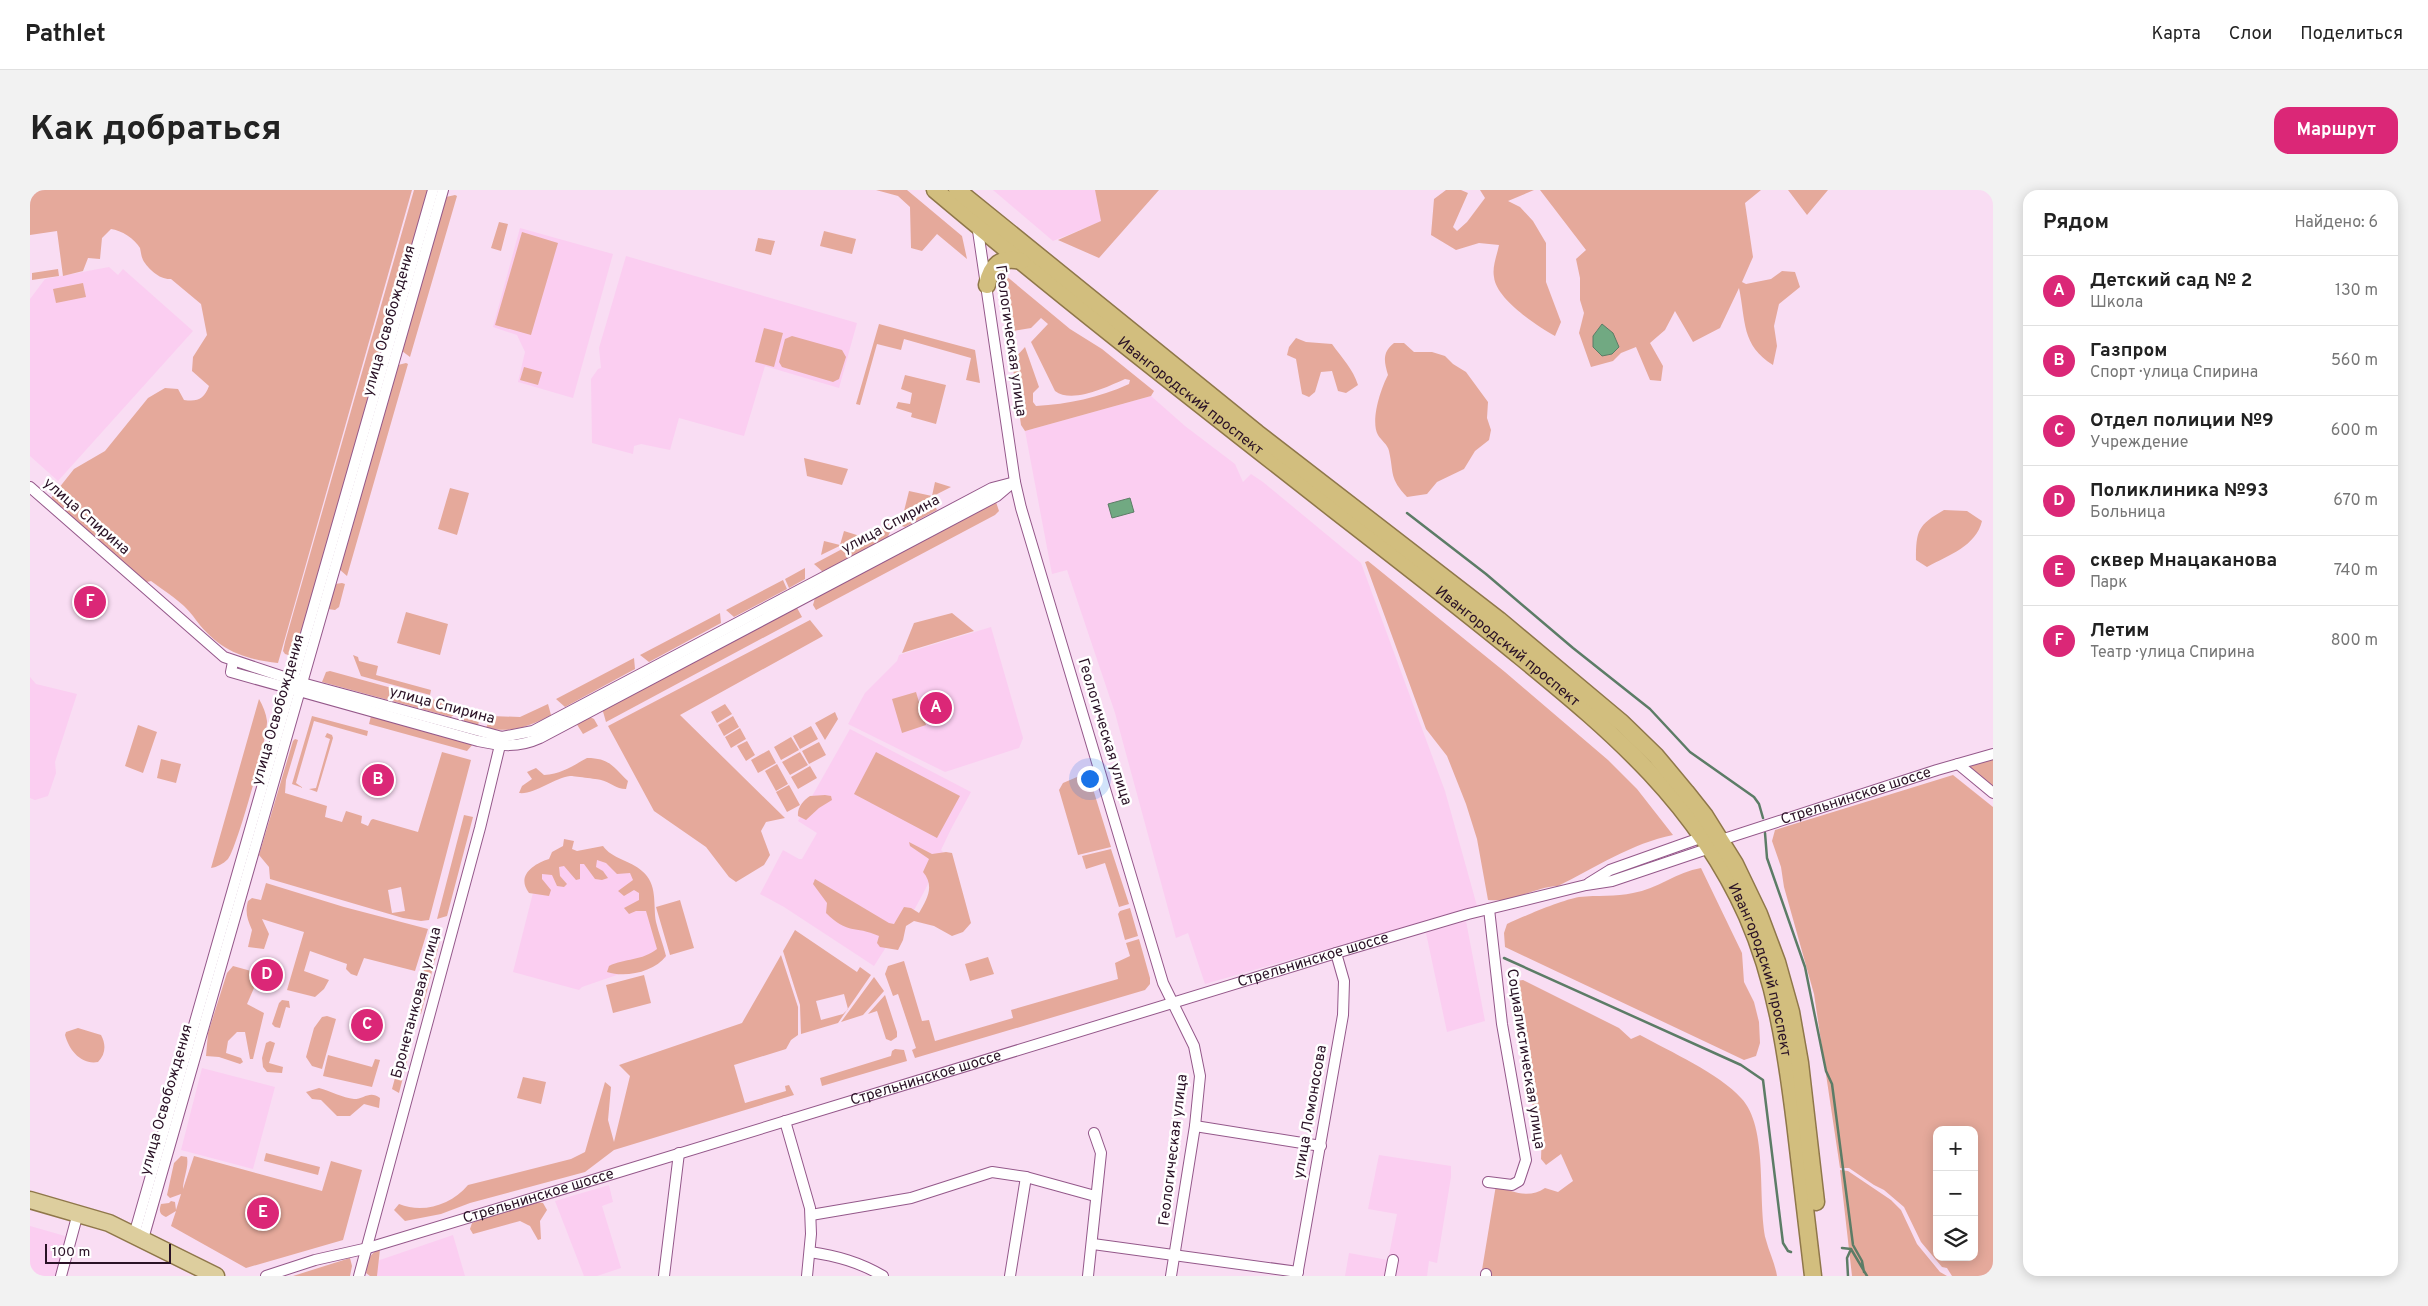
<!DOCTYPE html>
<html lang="ru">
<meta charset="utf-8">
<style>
body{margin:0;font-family:Overpass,sans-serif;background:#f2f2f2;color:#222}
.controls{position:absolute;right:15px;bottom:15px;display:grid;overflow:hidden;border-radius:10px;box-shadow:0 2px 12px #0003}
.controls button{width:45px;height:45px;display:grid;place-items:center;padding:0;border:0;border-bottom:1px solid #e0e0e0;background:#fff;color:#222;font:25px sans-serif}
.scale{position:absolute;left:15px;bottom:12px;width:126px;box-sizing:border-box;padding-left:5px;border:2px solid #2a1226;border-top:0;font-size:14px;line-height:18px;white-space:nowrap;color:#2a1226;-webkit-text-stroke:4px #fff;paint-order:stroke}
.you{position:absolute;left:1059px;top:588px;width:18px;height:18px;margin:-12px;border:4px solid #fff;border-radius:50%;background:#1a73e8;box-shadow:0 0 0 8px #1a73e833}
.badge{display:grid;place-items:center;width:32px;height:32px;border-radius:50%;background:#db2777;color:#fff;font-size:16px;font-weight:700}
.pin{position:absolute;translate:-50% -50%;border:2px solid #fff;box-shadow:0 1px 5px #0006}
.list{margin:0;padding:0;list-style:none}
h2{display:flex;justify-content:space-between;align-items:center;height:65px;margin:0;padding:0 20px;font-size:21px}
h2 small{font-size:16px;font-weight:400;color:#767676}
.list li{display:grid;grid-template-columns:32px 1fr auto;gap:15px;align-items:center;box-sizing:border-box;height:70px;padding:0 20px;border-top:1px solid #e0e0e0}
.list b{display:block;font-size:19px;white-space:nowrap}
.list p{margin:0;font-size:16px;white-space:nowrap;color:#767676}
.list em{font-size:16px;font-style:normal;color:#767676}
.icon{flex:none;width:28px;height:28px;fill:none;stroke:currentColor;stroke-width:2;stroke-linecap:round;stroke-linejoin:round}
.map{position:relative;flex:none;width:1963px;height:1086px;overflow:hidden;border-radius:15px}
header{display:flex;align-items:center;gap:30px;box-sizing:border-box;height:70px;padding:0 25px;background:#fff;border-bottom:1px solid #e0e0e0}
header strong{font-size:24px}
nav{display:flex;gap:28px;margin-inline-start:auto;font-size:18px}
.intro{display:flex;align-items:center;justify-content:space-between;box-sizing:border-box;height:120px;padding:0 30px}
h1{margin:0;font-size:35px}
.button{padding:12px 22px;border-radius:15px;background:#db2777;color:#fff;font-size:18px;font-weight:700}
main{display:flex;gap:30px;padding:0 30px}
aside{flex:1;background:#fff;border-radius:15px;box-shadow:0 2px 12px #0003}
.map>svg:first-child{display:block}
.built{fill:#fbcef1}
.green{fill:#e5a99b;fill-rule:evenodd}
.water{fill:#71a982;stroke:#5c7c66}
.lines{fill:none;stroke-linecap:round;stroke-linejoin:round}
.stream{stroke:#5c7c66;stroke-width:2.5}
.minor-casing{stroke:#94588a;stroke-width:12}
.primary-casing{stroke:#8f774a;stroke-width:19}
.trunk-casing{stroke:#8f774a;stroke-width:19}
.minor{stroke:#fff;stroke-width:10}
.primary{stroke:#ddce9e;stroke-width:16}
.trunk{stroke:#d2be7e;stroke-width:16}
.labels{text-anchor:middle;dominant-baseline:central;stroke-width:5;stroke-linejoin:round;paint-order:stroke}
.street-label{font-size:15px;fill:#2a1226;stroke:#fff}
</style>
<header>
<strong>Pathlet</strong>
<nav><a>Карта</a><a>Слои</a><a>Поделиться</a></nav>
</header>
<div class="intro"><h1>Как добраться</h1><a class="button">Маршрут</a></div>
<main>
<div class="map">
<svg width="1963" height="1086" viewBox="0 0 1963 1086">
<rect width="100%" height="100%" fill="#f9ddf3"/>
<path class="built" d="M963 0H1065L1072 31 1023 51Z
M490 38 583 64 543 208 488 192 495 162 487 145 463 137Z
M596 66 827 133 809 198 735 176 714 246 649 228 640 260 611 254 604 256 603 264 562 253 561 189 568 179 571 178 569 158Z
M79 77 88 85 93 79 163 141 28 291 0 266V109L15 89Z
M1121 206 1155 236 1205 274 1213 292 1221 284 1233 292 1331 373 1415 601 1447 716 1175 794 1158 743 1146 748 1085 523 1037 380 1022 384 995 241Z
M961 437 993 548 989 558 915 582 818 534 835 503 867 471 869 465Z
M0 487 6 494 47 504 25 572 26 583 18 606 5 610 0 608Z
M820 539 941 602 921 639 911 660 913 662 895 700 864 757 858 754 844 776 754 717 730 704 753 660 769 669H772L787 643 768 631Z
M574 662 608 679 636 768 552 797 549 800 483 782 509 679Z
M1436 731 1455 831 1417 842 1396 743Z
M172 878 245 897 223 979 151 960Z
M1349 965 1421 976V987L1407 1073 1399 1071 1397 1086H1315L1319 1063 1358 1070 1367 1024 1338 1019Z
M579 995 583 1012 572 1016 591 1078 567 1086H554L525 1011Z
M0 1036 35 1046 38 1050 28 1086H0Z
M423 1045 435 1086H341L344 1072Z"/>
<path class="green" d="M0 0H382L248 473C209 469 185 457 163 426 153 412 134 401 121 391L113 393 21 308 44 279 75 261 118 208 135 198 148 199 154 210C168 212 174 209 179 196L162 181 163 167 177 145 171 114 141 89C130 90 118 79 113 70 111 66 111 62 110 58 105 49 91 40 81 39L72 48 70 69 58 68 53 81 33 86 27 41 0 45Z
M384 0H398L265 467 255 464 253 461 255 452Z
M846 0H877L932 46 937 69 907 44 892 61 881 58 880 17 868 6Z
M1065 0H1129L1069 68 1028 50 1071 31Z
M1416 0H1431L1438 3 1423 37 1427 41 1437 32 1455 8 1450 0H1504L1478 11 1490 17 1503 31 1516 53V92L1531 132 1525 146C1507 136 1466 109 1464 87 1462 77 1467 65 1469 55L1449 53 1426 60 1401 45 1404 9Z
M1510 0H1731L1715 13 1723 67 1712 92 1716 94 1741 89 1752 81 1765 82 1770 97 1749 114 1744 136 1747 156 1743 175C1711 155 1716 131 1709 98L1690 138 1663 152 1645 121 1635 140 1620 153 1633 176 1631 191 1620 190 1606 157 1591 163 1583 171 1561 177 1549 143 1554 123 1550 110V88L1546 69 1556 60ZM1572 134 1582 164 1572 165 1566 160V141L1571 139Z
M1758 0H1798L1777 25Z
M425 5 427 6 380 167 372 161 416 7Z
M469 32 478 34 471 61 461 58Z
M794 41 826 49 822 64 790 56Z
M492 42 528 53 501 145 465 135Z
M728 48 745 51 741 65 725 61Z
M28 79 29 86 2 90V83Z
M975 85 1040 139 1072 159 1124 201 1121 206 995 241 991 235 982 171 995 157 1009 197 1003 203V212L1006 216C1039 214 1068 208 1099 194L1100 190 1095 189C1077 197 1042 214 1025 201L1001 152 1018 134 1011 128 1001 138 977 142 969 88Z
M53 93 56 107 26 113 23 99Z
M849 134 945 160 950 193 936 190 941 168 874 149 871 160 847 154 830 215 826 214Z
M734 138 753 143 744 177 725 172Z
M762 146 812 160 816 167 809 189 803 192 752 177 749 172 755 149Z
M1266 148 1276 152 1302 154C1312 168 1323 179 1328 195L1316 203 1308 201 1302 181 1291 182 1285 202 1279 207 1272 204 1266 169 1257 165 1259 157Z
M1364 153H1374L1384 162H1402L1415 166 1423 174 1436 182 1458 212 1457 228 1461 240 1459 250 1445 261 1434 279 1407 292 1397 304 1377 307C1359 288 1364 283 1359 261 1358 255 1351 250 1348 245 1340 231 1351 198 1358 185 1354 172 1352 162 1364 153Z
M376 173 378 174 317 386 309 379 368 175Z
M494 177 512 182 508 195 490 190Z
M875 185 916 195 906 234 881 227 882 223 866 218 868 212 880 214 882 203 871 199Z
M774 268 818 279 812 295 777 286Z
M905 292 921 297 874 321 879 301 902 306Z
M420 298 439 303 427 345 408 339Z
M903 311 907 320 875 337 868 335 866 331Z
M966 312 969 321 965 325 786 420 783 415 785 408Z
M1914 320 1937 321 1952 331C1946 356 1919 365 1897 377L1886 370C1886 340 1888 335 1914 320Z
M859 334 861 339 858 347 793 382 784 374Z
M814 341 830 346 791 365 794 351 810 355Z
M1338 371 1475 482 1578 570 1607 599 1643 645C1602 653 1565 678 1528 696 1504 697 1483 713 1458 710L1447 649 1436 614 1417 566 1396 539 1335 372Z
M775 378V389L759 398 755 389Z
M753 390 757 399 704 427 696 420Z
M312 393 315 394 309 417 305 420 298 419 305 394Z
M766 416 772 427 576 532 572 518Z
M376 422 418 434 410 465 367 453Z
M690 423 691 433 619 472 610 465Z
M922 423 944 441 872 463 884 433Z
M780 430 793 446 650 525 755 628 736 632 731 641 740 665 734 675 706 692 699 687 676 657 624 621 578 536Z
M323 465 328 467 329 471 348 476 346 485 401 500 400 505 331 486Z
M604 468 605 479 535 517 526 509Z
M300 481 427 516 425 524 421 527 292 492 296 482Z
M886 502 896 535 872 543 862 509Z
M229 509C233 516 236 523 237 531 238 547 207 657 198 669 193 674 187 677 181 678Z
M518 514 521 525C498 537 482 543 456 538L461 526 490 527Z
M695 514 702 524 687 533 681 522Z
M434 518 450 524 448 536 434 531Z
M805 522 808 529 795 550 785 533Z
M282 526 338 541 337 546 284 531 266 593 273 598 262 594Z
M341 526 443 554 437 561 339 534Z
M558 526 564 529 568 536 553 544 546 533Z
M703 526 709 537 694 546 688 535Z
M108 535 127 542 113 583 95 576Z
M781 536 788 549 770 559 763 546Z
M710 538 716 549 701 558 695 547Z
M297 543 302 545 303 548 287 602 279 599 286 598 300 549 295 547Z
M761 547 769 560 751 570 744 557Z
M265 549 268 550 256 590 255 603 297 616 295 627 312 632 316 621 332 626 331 633 338 636 341 630 343 629 388 642 412 562 441 570 399 730 391 731 373 728 240 689 239 677 229 665 263 551ZM371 697 375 721 362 723 358 700Z
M717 551 725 565 716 571 707 556Z
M789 552 796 565 779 574 772 561Z
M739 560 746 573 728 583 721 570Z
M770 562 778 575 760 585 752 572Z
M846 562 930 606 907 648 824 604Z
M1963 567V599L1937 578 1940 574Z
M557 568C580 568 583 577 598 591L596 599C586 599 580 592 571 590 568 589 542 586 540 586 524 588 504 605 489 603L492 596 502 589 497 582 506 578 514 585C532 584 542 576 557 568Z
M131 569 151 574 146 593 127 588Z
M747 574 758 594 746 601 735 581Z
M780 576 787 588 768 599 761 587Z
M1054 584 1059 586 1081 657 1048 665 1029 600 1033 593Z
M1923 585 1963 617V1086H1922L1917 1078 1912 1077 1891 1052 1874 1017 1854 1000 1844 995 1819 978H1810L1784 804 1754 697 1751 677 1742 651 1745 640ZM1907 940H1944V1067H1907Z
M759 595 770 615 757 622 746 602Z
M795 605 801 606 802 610 789 618 776 630 768 626C767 617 774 610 780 606Z
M434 625 443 627 417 726 407 729Z
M534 649 544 651 542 659 547 661 573 656C582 669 600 670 612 681 628 694 623 714 626 732 629 744 633 754 636 766 624 782 596 788 577 782L579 776C595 768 612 771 627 759L616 721H606L599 724 594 718 609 710V703L604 700 594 706 588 701 603 690 600 683 587 684 576 673 567 670 566 677 573 681 578 688 572 690 565 689 554 674H550V689L546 690 534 676 529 677 530 686 537 694 534 697 527 696 522 685 512 684V689L521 700 519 706 499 703C486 686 503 674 519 669L522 662 533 656Z
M879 652 902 664 916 662 922 663 941 733 933 742 922 746 904 736 884 731 876 736 873 750 868 760 850 757 847 753 849 746C824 735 818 745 796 723L797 713 783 694 785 689 859 733 864 734 874 717 881 718 889 723C897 709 905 696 893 682L899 669 880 656Z
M1081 659 1099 714 1089 717 1075 673 1056 679 1052 666Z
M1671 678 1712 763 1714 792 1724 812 1729 832 1730 853 1726 866 1714 870 1475 757 1474 743 1477 734C1494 726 1532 710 1549 707 1567 705 1586 707 1603 703 1627 699 1647 682 1671 678Z
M236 693 314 717 398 739 385 781 334 768 327 786 321 784 316 779 317 774 280 761 274 781 299 790 294 799 285 807 257 800 274 742 232 729 239 744 234 759 218 757 222 740C217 729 215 722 218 711L222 708 231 710Z
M650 710 664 758 640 765 626 717Z
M1100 718 1108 746 1095 750 1088 724 1090 721Z
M765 740 827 782 830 777 841 785 808 833 771 844 770 815 753 761ZM814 804 818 819 813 824 791 830 786 811Z
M403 745 411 747 391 824 385 821 384 818Z
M1109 749 1120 788V794L1115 800 885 868 882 860 886 858 868 804 863 806 855 784 858 776 874 771 892 831 899 830 905 851 983 828 981 820 1088 789 1085 773 1100 766 1096 753Z
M751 765 768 817V845L761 850 756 859 704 875 715 913 756 901 755 896 759 895 764 905 584 960 555 982 440 1013 411 1024 375 1031 364 1020 369 1014C393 1024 421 1015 438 995L541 969 555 962 575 892 581 897 578 930 584 952 600 886 589 875 712 833Z
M958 767 964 784 940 791 935 774Z
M203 776 221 781V793L224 798 217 814 234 823 223 869H220L215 842H207L198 851 196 863 211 868 213 872 210 874 189 867 176 866 178 843 197 783Z
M614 785 621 813 583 823 576 795Z
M844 787 854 801 833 825 811 832Z
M1493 790 1589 838 1601 849 1610 845C1639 861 1690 884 1711 908 1739 937 1727 1010 1736 1050 1739 1062 1745 1073 1747 1086H1451L1466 995C1482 1002 1499 1009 1515 998L1528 1002 1543 991 1531 964 1516 975 1511 969 1512 939 1498 903 1480 797 1486 791Z
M855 805 867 842V847L861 851 856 849 847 821 838 824Z
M252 810 259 811 260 818 256 817 250 838 245 837 242 834 249 813Z
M297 826 306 829 292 879 282 876 276 867 284 838 292 827Z
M48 838 71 845C76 854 76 864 68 872 51 875 39 860 35 845L36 842Z
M240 851 245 853 239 873 253 877 252 883 237 882 233 877 232 868 236 853Z
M865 859 874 860 877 871 792 896 790 888 861 866 862 861Z
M372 862 379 864 369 903 362 899Z
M298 865 342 877 345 869 350 870 342 897 293 886Z
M493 887 516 892 511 914 487 908Z
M289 898C300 901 313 908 324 909 334 909 340 900 350 908L349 918 334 914 320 926H307L291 910 282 909 276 902Z
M236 963 290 977 288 985 234 971Z
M151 966 157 967C159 977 153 989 153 999L164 966 292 1001 301 971 332 980 313 1050 216 1078 141 1036 146 1021 136 1027C129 1024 129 1021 131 1014L139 1013 141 1011 145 1012 146 1020 151 1004 140 1008 137 1005 144 973Z
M1810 980 1818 981 1861 1010 1871 1020 1887 1054 1910 1082 1917 1086H1822Z
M506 1012 513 1013 517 1020 510 1031 511 1049 508 1050 500 1036 490 1031 443 1044 440 1039 442 1033 469 1021Z
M350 1059 347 1086H340L336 1083C338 1071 338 1064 350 1059Z
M320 1068 322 1076 320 1086H263Z"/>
<path class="water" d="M1572 134 1583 143 1589 157 1582 164 1572 166 1563 157V146Z
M1100 308 1104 322 1082 328 1078 314Z"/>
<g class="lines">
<path class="stream" d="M1377 323 1456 384 1543 458 1620 519 1660 562 1724 607 1729 614 1733 628
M1735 643 1737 668 1775 777 1796 881 1802 894 1823 1055 1832 1071 1834 1082
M1474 768 1711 875 1733 890 1753 1053 1758 1061 1761 1062
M1812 1058 1821 1059
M1821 1059 1837 1086
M1818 1086 1817 1068 1821 1059"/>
<defs>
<g id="minor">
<path d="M947 34 985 292 991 318 1133 793 1164 856 1170 886 1165 936 1141 1086"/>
<path d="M0 297 194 467 272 493 472 547 503 541 962 298 985 292"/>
<path d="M203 472 201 482 448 551C471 556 488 558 510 548L967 306 980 295"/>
<path d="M1928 574 1963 603"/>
<path id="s1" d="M1691 650 1907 580 1963 564"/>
<path d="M1559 693 1580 680 1673 647"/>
<path d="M755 931 780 1018 781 1044 777 1086"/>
<path d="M1165 936 1291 956"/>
<path d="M1458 992 1482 995 1489 991 1496 970 1472 834 1459 719"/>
<path d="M781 1025 881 1008 962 982 996 987 1065 1006"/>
<path d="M104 1045 403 0"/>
<path d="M113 1049 413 0"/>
<path d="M1063 1054 1268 1082"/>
<path d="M780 1062C807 1066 829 1072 853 1086"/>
<path d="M31 1086 48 1023"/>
<path id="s2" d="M236 1086 285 1070 338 1058 576 986 1306 763 1438 724 1556 695 1582 691 1680 658"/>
<path d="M329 1086 450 638 471 551"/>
<path d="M634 1086 649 963"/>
<path d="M980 1086 996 987"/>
<path d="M1058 1086 1071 963 1064 943"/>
<path d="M1267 1086 1313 825 1314 791 1306 763"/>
<path d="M1360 1086 1363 1070"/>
<path d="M1456 1086V1084"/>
</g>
<path id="primary" d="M0 1010 79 1033 186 1086"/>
<g id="trunk">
<path id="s3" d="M905 0C1037 111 1172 216 1307 322 1369 370 1431 418 1492 468 1584 543 1667 614 1717 726 1746 792 1756 861 1765 933 1771 984 1777 1035 1783 1086"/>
<path d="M927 0 1227 243 1469 430 1592 533 1626 566 1656 602 1675 626 1705 674 1729 724 1747 772 1761 822 1770 873 1786 1012"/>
<path d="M957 95C961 75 971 66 991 71"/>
</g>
</defs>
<use href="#minor" class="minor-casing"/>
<use href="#primary" class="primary-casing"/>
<use href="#trunk" class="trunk-casing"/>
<use href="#minor" class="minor"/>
<use href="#primary" class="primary"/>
<use href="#trunk" class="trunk"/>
</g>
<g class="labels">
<g class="street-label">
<text transform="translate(360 131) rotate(-74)">улица Освобождения</text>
<text transform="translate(980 151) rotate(82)">Геологическая улица</text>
<text stroke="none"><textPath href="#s3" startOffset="328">Ивангородский проспект</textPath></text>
<text transform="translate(56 327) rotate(41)">улица Спирина</text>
<text transform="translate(861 335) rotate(-28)">улица Спирина</text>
<text stroke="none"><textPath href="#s3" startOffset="732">Ивангородский проспект</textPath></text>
<text transform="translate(412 516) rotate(15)">улица Спирина</text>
<text transform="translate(249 520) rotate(-74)">улица Освобождения</text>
<text transform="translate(1074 542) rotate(73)">Геологическая улица</text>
<text stroke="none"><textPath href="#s1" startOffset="142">Стрельнинское шоссе</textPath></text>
<text stroke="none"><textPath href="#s2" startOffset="1094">Стрельнинское шоссе</textPath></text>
<text stroke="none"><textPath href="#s3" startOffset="1152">Ивангородский проспект</textPath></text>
<text transform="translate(387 813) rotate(-75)">Бронетанковая улица</text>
<text transform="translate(1495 869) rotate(81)">Социалистическая улица</text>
<text stroke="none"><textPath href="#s2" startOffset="689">Стрельнинское шоссе</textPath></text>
<text transform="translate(137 910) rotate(-74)">улица Освобождения</text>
<text transform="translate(1281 922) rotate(-80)">улица Ломоносова</text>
<text transform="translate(1144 960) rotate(-83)">Геологическая улица</text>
<text stroke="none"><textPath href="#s2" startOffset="284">Стрельнинское шоссе</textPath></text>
</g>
</g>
</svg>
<div class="controls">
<button>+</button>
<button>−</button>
<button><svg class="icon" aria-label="layers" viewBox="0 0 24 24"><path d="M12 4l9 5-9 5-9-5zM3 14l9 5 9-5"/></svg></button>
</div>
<div class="scale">100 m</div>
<div class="you"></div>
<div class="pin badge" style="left:906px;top:518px">A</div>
<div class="pin badge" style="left:348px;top:590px">B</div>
<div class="pin badge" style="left:337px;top:835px">C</div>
<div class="pin badge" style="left:237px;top:785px">D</div>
<div class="pin badge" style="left:233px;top:1023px">E</div>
<div class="pin badge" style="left:60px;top:412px">F</div>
</div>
<aside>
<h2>Рядом<small>Найдено: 6</small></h2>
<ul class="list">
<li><span class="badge">A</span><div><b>Детский сад № 2</b><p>Школа</p></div><em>130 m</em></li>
<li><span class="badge">B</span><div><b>Газпром</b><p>Спорт · улица Спирина</p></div><em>560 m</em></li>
<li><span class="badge">C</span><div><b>Отдел полиции №9</b><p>Учреждение</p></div><em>600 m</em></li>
<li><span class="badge">D</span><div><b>Поликлиника №93</b><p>Больница</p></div><em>670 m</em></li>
<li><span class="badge">E</span><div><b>сквер Мнацаканова</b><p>Парк</p></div><em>740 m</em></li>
<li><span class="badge">F</span><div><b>Летим</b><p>Театр · улица Спирина</p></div><em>800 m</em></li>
</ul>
</aside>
</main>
